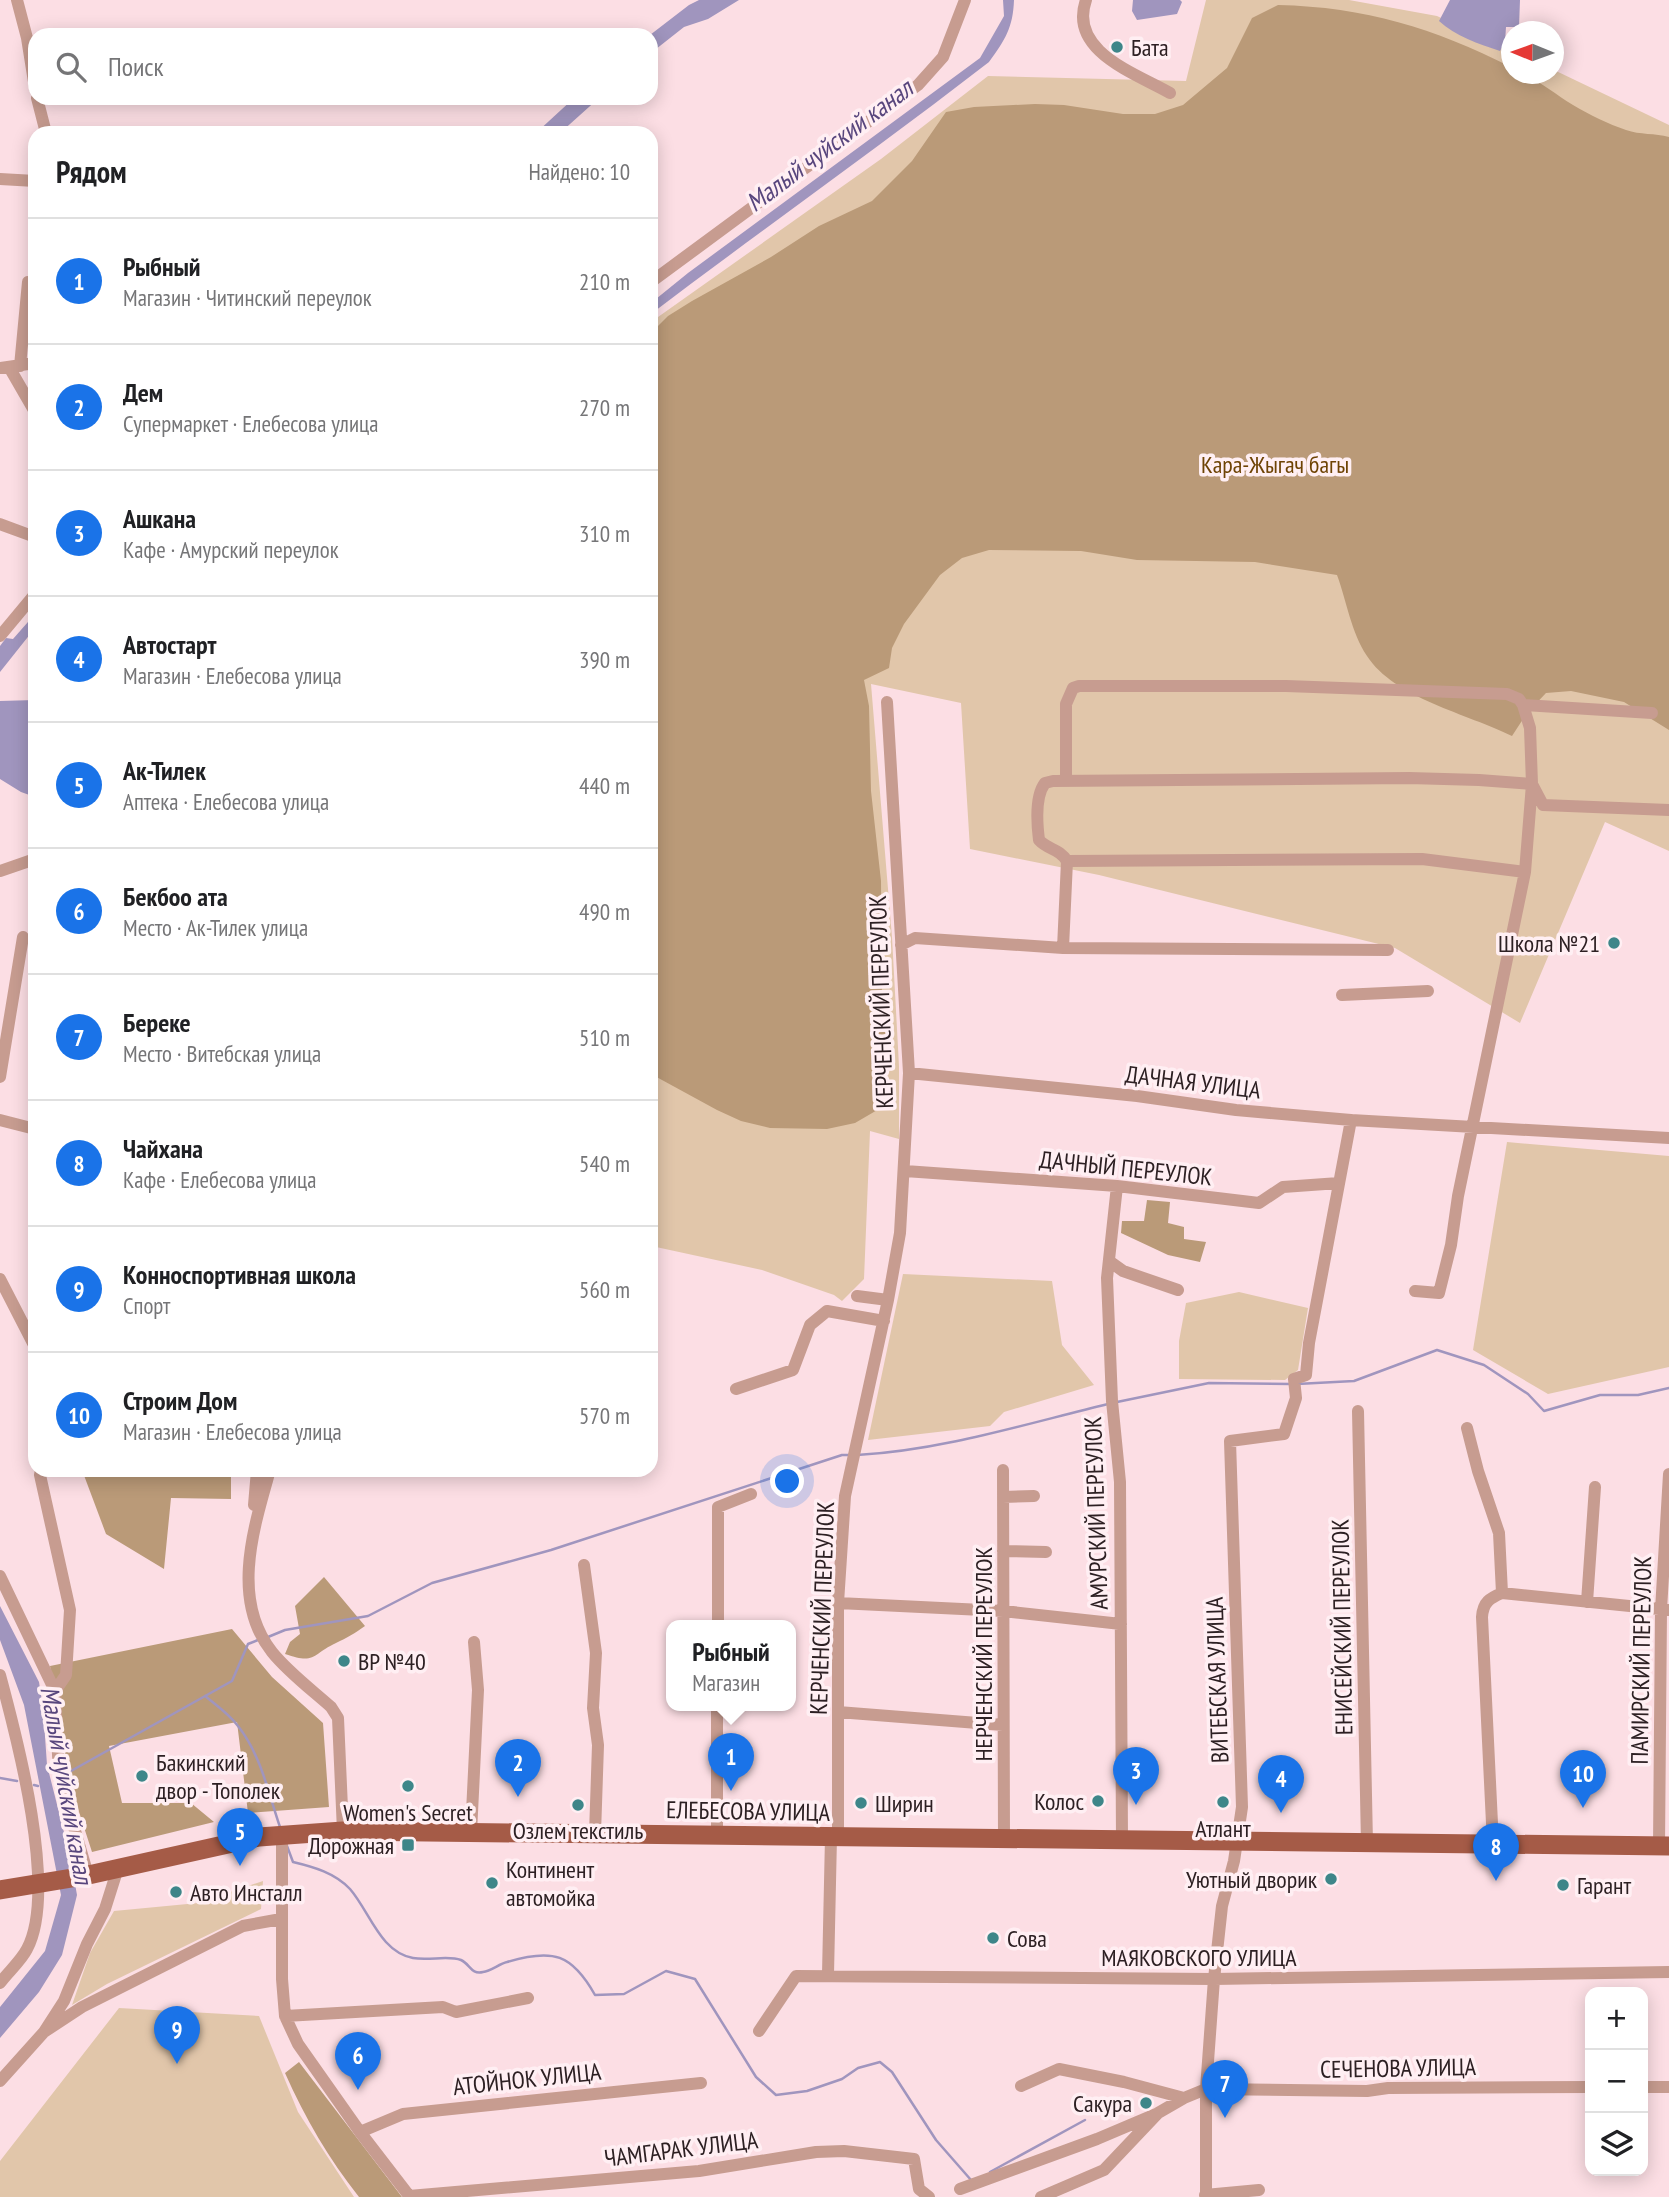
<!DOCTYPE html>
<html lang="ru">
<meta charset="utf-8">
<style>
body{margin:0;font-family:"PT Sans Narrow",sans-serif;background:#f6f6f6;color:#202124}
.controls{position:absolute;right:21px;bottom:21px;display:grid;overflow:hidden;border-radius:14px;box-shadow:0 4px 18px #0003}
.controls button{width:63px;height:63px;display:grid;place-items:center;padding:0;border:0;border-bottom:2px solid #e0e0e0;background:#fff;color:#202124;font:35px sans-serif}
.compass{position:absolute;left:1501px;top:21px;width:63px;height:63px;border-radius:50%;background:#fff;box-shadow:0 4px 18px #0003;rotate:271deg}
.you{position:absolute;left:788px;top:1482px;width:24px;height:24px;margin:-18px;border:5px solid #fff;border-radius:50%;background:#1a73e8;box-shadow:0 0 0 10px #1a73e833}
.badge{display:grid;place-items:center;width:46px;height:46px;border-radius:50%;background:#1a73e8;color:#fff;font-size:23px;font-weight:700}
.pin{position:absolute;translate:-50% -58px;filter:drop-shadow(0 2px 4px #0008)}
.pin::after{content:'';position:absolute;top:37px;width:24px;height:21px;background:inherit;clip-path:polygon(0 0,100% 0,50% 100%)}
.popup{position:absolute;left:666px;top:1620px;width:130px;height:91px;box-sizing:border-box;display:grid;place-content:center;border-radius:14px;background:#fff;filter:drop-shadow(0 2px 5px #0005);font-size:23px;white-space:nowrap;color:#757577}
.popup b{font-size:26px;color:#202124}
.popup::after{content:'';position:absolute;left:50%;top:100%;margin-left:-14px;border:14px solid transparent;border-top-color:#fff}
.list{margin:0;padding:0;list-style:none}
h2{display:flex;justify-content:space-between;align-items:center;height:91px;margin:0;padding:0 28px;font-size:30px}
h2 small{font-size:23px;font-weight:400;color:#757577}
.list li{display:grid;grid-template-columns:46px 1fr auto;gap:21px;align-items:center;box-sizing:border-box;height:126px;padding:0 28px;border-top:2px solid #e0e0e0}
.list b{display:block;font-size:26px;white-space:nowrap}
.list p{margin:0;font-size:23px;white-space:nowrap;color:#757577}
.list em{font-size:23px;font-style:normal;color:#757577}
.icon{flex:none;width:38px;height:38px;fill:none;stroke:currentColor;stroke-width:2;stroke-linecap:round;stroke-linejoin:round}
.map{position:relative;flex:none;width:1669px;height:2197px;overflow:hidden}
.search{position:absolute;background:#fff;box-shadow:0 4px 18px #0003;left:28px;top:28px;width:630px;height:77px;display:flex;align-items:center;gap:18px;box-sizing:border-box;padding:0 24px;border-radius:21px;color:#757577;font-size:26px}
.panel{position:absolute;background:#fff;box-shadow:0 4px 18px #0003;left:28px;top:126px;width:630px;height:1351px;border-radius:21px}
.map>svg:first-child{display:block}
.green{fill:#e1c6aa}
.forest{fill:#ba9a78}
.water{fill:#a095be}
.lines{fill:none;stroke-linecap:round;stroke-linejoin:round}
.stream{stroke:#a095be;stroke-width:2.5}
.minor{stroke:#c79c90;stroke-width:12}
.primary{stroke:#a55b47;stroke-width:19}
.poi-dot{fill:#3e8689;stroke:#ffeff3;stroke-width:2.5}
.labels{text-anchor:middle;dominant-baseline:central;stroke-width:7;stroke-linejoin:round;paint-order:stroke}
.poi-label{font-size:24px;fill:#2d2023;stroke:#ffeff3;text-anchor:start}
.park-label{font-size:24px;fill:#6e4304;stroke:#ffeff3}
.street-label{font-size:24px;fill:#2d2023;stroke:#ffeff3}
.water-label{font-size:26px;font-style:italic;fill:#58467d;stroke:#ffeff3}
</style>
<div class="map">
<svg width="1669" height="2197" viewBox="0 0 1669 2197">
<rect width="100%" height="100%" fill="#fcdee4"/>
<path class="green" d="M1206 0H1349L1437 16 1511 51 1512 74H1554V70L1669 125V851L1605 822 1520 1023 1395 948 1099 875 970 849 961 703 871 684 892 937 899 1066V1139L870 1131 864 1279 842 1301 834 1295 762 1270 656 1247 651 1229V322L881 159 988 76 1186 81Z
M1507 1142 1669 1156V1367L1548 1394 1473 1350Z
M903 1274 1052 1281 1062 1345 1094 1385 1004 1412 990 1426 868 1440Z
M1239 1292 1308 1308 1298 1370 1285 1380 1179 1379V1341L1186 1303Z
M263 1881 261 1909 107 1984 72 2005 90 1953 114 1911 198 1903Z
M119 2008 259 2016 298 2112 354 2197H0V2161Z"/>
<path class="forest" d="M1278 5C1365 7 1434 28 1511 67L1512 74C1535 74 1553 94 1573 105 1590 115 1608 124 1626 130 1640 135 1655 133 1669 137V730L1624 702 1571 691 1546 693 1527 713 1512 736C1468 714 1394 698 1367 656 1351 632 1347 602 1337 575L1255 562 1137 560 1081 551 989 550 962 558 940 575 904 624 892 648 889 668 864 680 869 706 871 791 881 881 882 994 887 1051 886 1083 879 1109 855 1123 827 1129 770 1128 741 1121 717 1110 651 1074V333L668 316 692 301 771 257 819 226 872 201 912 161 946 112 974 107 1035 104 1064 105 1123 114H1155L1183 105 1227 68 1252 18Z
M1147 1200 1170 1202 1168 1223 1184 1227V1239L1206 1242 1200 1262 1168 1255 1121 1233 1122 1221H1144Z
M82 1470H231V1499L171 1498 164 1569 106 1534Z
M324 1577 365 1626C355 1633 347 1638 336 1643 312 1654 316 1665 285 1654L290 1642 300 1634 295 1606Z
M232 1629 272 1677 323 1723 329 1807 248 1813 237 1722 109 1746 122 1803H191L214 1822 92 1852 70 1784 50 1666Z
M299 2062 402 2197H359C329 2159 305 2118 285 2073Z"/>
<path class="water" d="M699 0H739L708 19 684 27 651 53 650 35 689 5Z
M1003 0H1014C1013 28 1005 40 989 62 878 148 763 229 651 314V303L688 273 980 58 1004 16Z
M1133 0H1180L1182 2 1177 14 1137 20 1132 11Z
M1450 0H1520L1519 27H1506L1505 42 1500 51C1479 44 1455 36 1439 21Z
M574 98H599L560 133H536Z
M35 614V628L0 672V646L6 638 13 639Z
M35 700V797L21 792 0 779V701Z
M0 1606 39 1682 43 1708 47 1765 70 1856 77 1895 62 1955 39 1992 0 2038V2007L45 1951 61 1895 24 1705 0 1640Z"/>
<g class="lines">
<path class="stream" d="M1297 1384 1354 1381 1437 1350 1484 1365 1528 1394 1544 1411 1600 1395H1638L1669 1388
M1117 1402 1209 1383 1291 1384
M857 1455C943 1450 1025 1424 1108 1404
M268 1637 285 1630 368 1616 432 1583 551 1550 842 1455H851
M205 1696C216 1705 229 1714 238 1726 261 1755 268 1792 280 1827
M62 1776 232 1681 248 1644 258 1640
M0 1778 17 1781
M34 1785 38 1786
M287 1846 293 1862C314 1867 335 1873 350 1889 370 1912 380 1952 413 1958 429 1961 448 1955 461 1960 470 1964 471 1975 483 1972 491 1971 499 1964 507 1962 553 1948 572 1954 595 1995L624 1994 666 1971 695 1979 756 2077 776 2095 807 2091 842 2079 858 2068 880 2062 892 2072 936 2140 971 2180
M990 2172 1085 2120"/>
<path class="minor" d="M17 0 27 38 35 88
M1086 0C1068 51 1135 73 1170 93
M37 98 46 133
M0 179 35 181
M651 282 918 85 943 57 965 0
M20 366 28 282
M9 367 35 412
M0 368 35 363
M0 524 35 537
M0 636 35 594
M887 702 909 1073 900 1233 888 1300
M1523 705 1530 728 1532 784 1543 805 1669 810
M1066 780V704L1073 688 1079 686H1286L1507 694 1519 699 1523 705 1652 713
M1067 861C1059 848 1048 850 1039 840 1037 824 1035 796 1045 783L1053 781 1409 778 1479 780 1532 784 1525 872
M0 871 35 859
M901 945 915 938 1063 948 1388 950
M1063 948 1067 861 1422 859 1525 872 1458 1196 1451 1245 1439 1293 1415 1291
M1342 995 1428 991
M909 1073 1137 1096 1236 1110 1351 1120 1669 1138
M0 1077 23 937
M0 1120 35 1129
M905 1171 1117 1186 1259 1203 1283 1187 1339 1183
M1117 1186 1107 1278 1112 1401 1120 1482 1122 1840
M1109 1261 1123 1271 1178 1290
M0 1279 35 1347
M736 1389 793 1370 810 1325 827 1311 884 1321
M1358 1411 1367 1843
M1467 1428 1478 1471 1499 1533 1502 1593
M41 1470 40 1475 70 1610 66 1675 55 1691
M270 1470C254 1527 230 1599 272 1652 288 1672 312 1690 331 1707L338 1718 343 1831
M1003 1470 1004 1839
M1003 1497 1034 1496
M254 1505 257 1470
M1003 1551 1046 1552
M584 1565 596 1653 593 1708 598 1745 595 1834
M0 1576 55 1691 59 1776 88 1875
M1587 1602 1595 1487
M838 1603 1003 1611 1121 1624
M718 1625V1507L751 1494
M0 1675C17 1738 58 1891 27 1949 21 1961 8 1972 0 1983
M838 1712 1003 1725
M471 1833 478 1690 474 1642
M282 1835V1979L285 2016 298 2044 360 2132 410 2197
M717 1835V1705
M838 1837V1603L845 1496 888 1300 857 1296
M1493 1844 1482 1617C1483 1602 1490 1598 1502 1593L1669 1610
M1659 1846 1661 1610 1669 1474
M828 1974 831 1837
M285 2016 443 2007 456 2012 528 1998
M759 2031 796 1976 1214 1979 1669 1972
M44 2032 82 2007 243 1926 281 1919
M0 2081 44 2032 64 2001 87 1944 105 1909 118 1868
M1021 2086 1059 2069 1124 2082 1184 2098
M1643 2087H1669
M360 2132 403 2114 701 2083
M960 2189 1097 2139 1156 2114
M1205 2195 1259 2190
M409 2196 699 2171 816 2152 844 2151 914 2159 919 2189 929 2197
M1041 2197 1104 2170 1158 2113 1184 2098 1206 2089 1367 2091 1388 2088 1590 2087
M1206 2197V2089L1214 1979 1222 1906 1234 1861 1242 1807 1230 1441 1284 1434 1296 1398 1294 1379 1306 1375 1309 1343 1351 1120"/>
<path class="primary" d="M0 1890 84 1876 259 1837 343 1831 1669 1846"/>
</g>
<g class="poi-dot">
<circle cx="1117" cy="47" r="7"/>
<circle cx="1614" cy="943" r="7"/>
<circle cx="344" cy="1661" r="7"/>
<circle cx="142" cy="1776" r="7"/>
<circle cx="408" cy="1786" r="7"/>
<circle cx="1098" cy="1801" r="7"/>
<circle cx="1223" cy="1802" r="7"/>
<circle cx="861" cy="1803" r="7"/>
<circle cx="578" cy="1805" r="7"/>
<rect x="401" y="1838" width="14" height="14" rx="3.5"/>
<circle cx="1331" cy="1879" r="7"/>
<circle cx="492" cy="1883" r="7"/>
<circle cx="1563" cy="1885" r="7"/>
<circle cx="176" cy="1892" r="7"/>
<circle cx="993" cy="1938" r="7"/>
<circle cx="1146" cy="2103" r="7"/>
</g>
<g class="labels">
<g class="poi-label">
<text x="1131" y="47">Бата</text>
<text x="1600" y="943" text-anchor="end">Школа №21</text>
<text x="358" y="1661">BP №40</text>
<text x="156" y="1762">Бакинский<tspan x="156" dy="28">двор - Тополек</tspan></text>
<text x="1084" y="1801" text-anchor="end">Колос</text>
<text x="875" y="1803">Ширин</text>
<text x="408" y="1812" text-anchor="middle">Women's Secret</text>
<text x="1223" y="1828" text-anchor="middle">Атлант</text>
<text x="578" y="1830" text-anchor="middle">Озлем текстиль</text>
<text x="394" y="1845" text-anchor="end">Дорожная</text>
<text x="506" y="1869">Континент<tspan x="506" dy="28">автомойка</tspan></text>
<text x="1317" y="1879" text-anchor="end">Уютный дворик</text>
<text x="1577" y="1885">Гарант</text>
<text x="190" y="1892">Авто Инсталл</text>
<text x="1007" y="1938">Сова</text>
<text x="1132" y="2103" text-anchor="end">Сакура</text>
</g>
<g class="park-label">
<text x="1275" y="464">Кара-Жыгач багы</text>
</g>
<g class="street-label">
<text transform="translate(881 1002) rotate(-92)">КЕРЧЕНСКИЙ ПЕРЕУЛОК</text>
<text transform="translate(1193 1082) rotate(7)">ДАЧНАЯ УЛИЦА</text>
<text transform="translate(1126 1168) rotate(6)">ДАЧНЫЙ ПЕРЕУЛОК</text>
<text transform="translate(1096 1513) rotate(-92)">АМУРСКИЙ ПЕРЕУЛОК</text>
<text transform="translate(822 1608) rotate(-88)">КЕРЧЕНСКИЙ ПЕРЕУЛОК</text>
<text transform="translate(1342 1627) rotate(-91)">ЕНИСЕЙСКИЙ ПЕРЕУЛОК</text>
<text transform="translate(983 1654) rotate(-90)">НЕРЧЕНСКИЙ ПЕРЕУЛОК</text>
<text transform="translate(1641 1660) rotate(-89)">ПАМИРСКИЙ ПЕРЕУЛОК</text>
<text transform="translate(1217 1680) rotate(-92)">ВИТЕБСКАЯ УЛИЦА</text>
<text transform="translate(748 1811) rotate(1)">ЕЛЕБЕСОВА УЛИЦА</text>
<text x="1199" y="1957">МАЯКОВСКОГО УЛИЦА</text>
<text transform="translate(1398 2068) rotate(-1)">СЕЧЕНОВА УЛИЦА</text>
<text transform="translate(527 2079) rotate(-6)">АТОЙНОК УЛИЦА</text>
<text transform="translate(681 2149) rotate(-7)">ЧАМГАРАК УЛИЦА</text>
</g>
<g class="water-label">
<text transform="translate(829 145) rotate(-37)">Малый чуйский канал</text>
<text transform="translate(67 1785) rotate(80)">Малый чуйский канал</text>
</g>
</g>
</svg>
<div class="controls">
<button>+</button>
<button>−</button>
<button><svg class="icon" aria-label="layers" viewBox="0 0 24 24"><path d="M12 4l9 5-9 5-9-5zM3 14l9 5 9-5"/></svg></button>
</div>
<svg class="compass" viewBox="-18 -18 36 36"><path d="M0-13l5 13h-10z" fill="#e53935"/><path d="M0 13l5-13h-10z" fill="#757577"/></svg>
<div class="you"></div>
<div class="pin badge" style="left:731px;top:1791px">1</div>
<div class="popup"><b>Рыбный</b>Магазин</div>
<div class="pin badge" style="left:518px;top:1797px">2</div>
<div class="pin badge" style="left:1136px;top:1805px">3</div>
<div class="pin badge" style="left:1281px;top:1813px">4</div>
<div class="pin badge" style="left:240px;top:1866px">5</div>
<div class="pin badge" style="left:358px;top:2090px">6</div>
<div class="pin badge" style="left:1225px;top:2118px">7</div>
<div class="pin badge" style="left:1496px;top:1881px">8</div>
<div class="pin badge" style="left:177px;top:2064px">9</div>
<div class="pin badge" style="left:1583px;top:1808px">10</div>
<div class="search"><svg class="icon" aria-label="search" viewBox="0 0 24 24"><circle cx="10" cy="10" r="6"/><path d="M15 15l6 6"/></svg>Поиск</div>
<section class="panel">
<h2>Рядом<small>Найдено: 10</small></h2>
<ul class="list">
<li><span class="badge">1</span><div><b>Рыбный</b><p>Магазин · Читинский переулок</p></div><em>210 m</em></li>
<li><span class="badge">2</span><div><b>Дем</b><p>Супермаркет · Елебесова улица</p></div><em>270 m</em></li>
<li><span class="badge">3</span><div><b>Ашкана</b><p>Кафе · Амурский переулок</p></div><em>310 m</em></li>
<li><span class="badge">4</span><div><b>Автостарт</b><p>Магазин · Елебесова улица</p></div><em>390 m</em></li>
<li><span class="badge">5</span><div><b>Ак-Тилек</b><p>Аптека · Елебесова улица</p></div><em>440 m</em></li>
<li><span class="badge">6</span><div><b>Бекбоо ата</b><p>Место · Ак-Тилек улица</p></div><em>490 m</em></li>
<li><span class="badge">7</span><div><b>Береке</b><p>Место · Витебская улица</p></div><em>510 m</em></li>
<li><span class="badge">8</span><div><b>Чайхана</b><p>Кафе · Елебесова улица</p></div><em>540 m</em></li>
<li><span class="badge">9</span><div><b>Конноспортивная школа</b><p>Спорт</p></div><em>560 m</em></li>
<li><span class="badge">10</span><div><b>Строим Дом</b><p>Магазин · Елебесова улица</p></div><em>570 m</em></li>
</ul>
</section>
</div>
